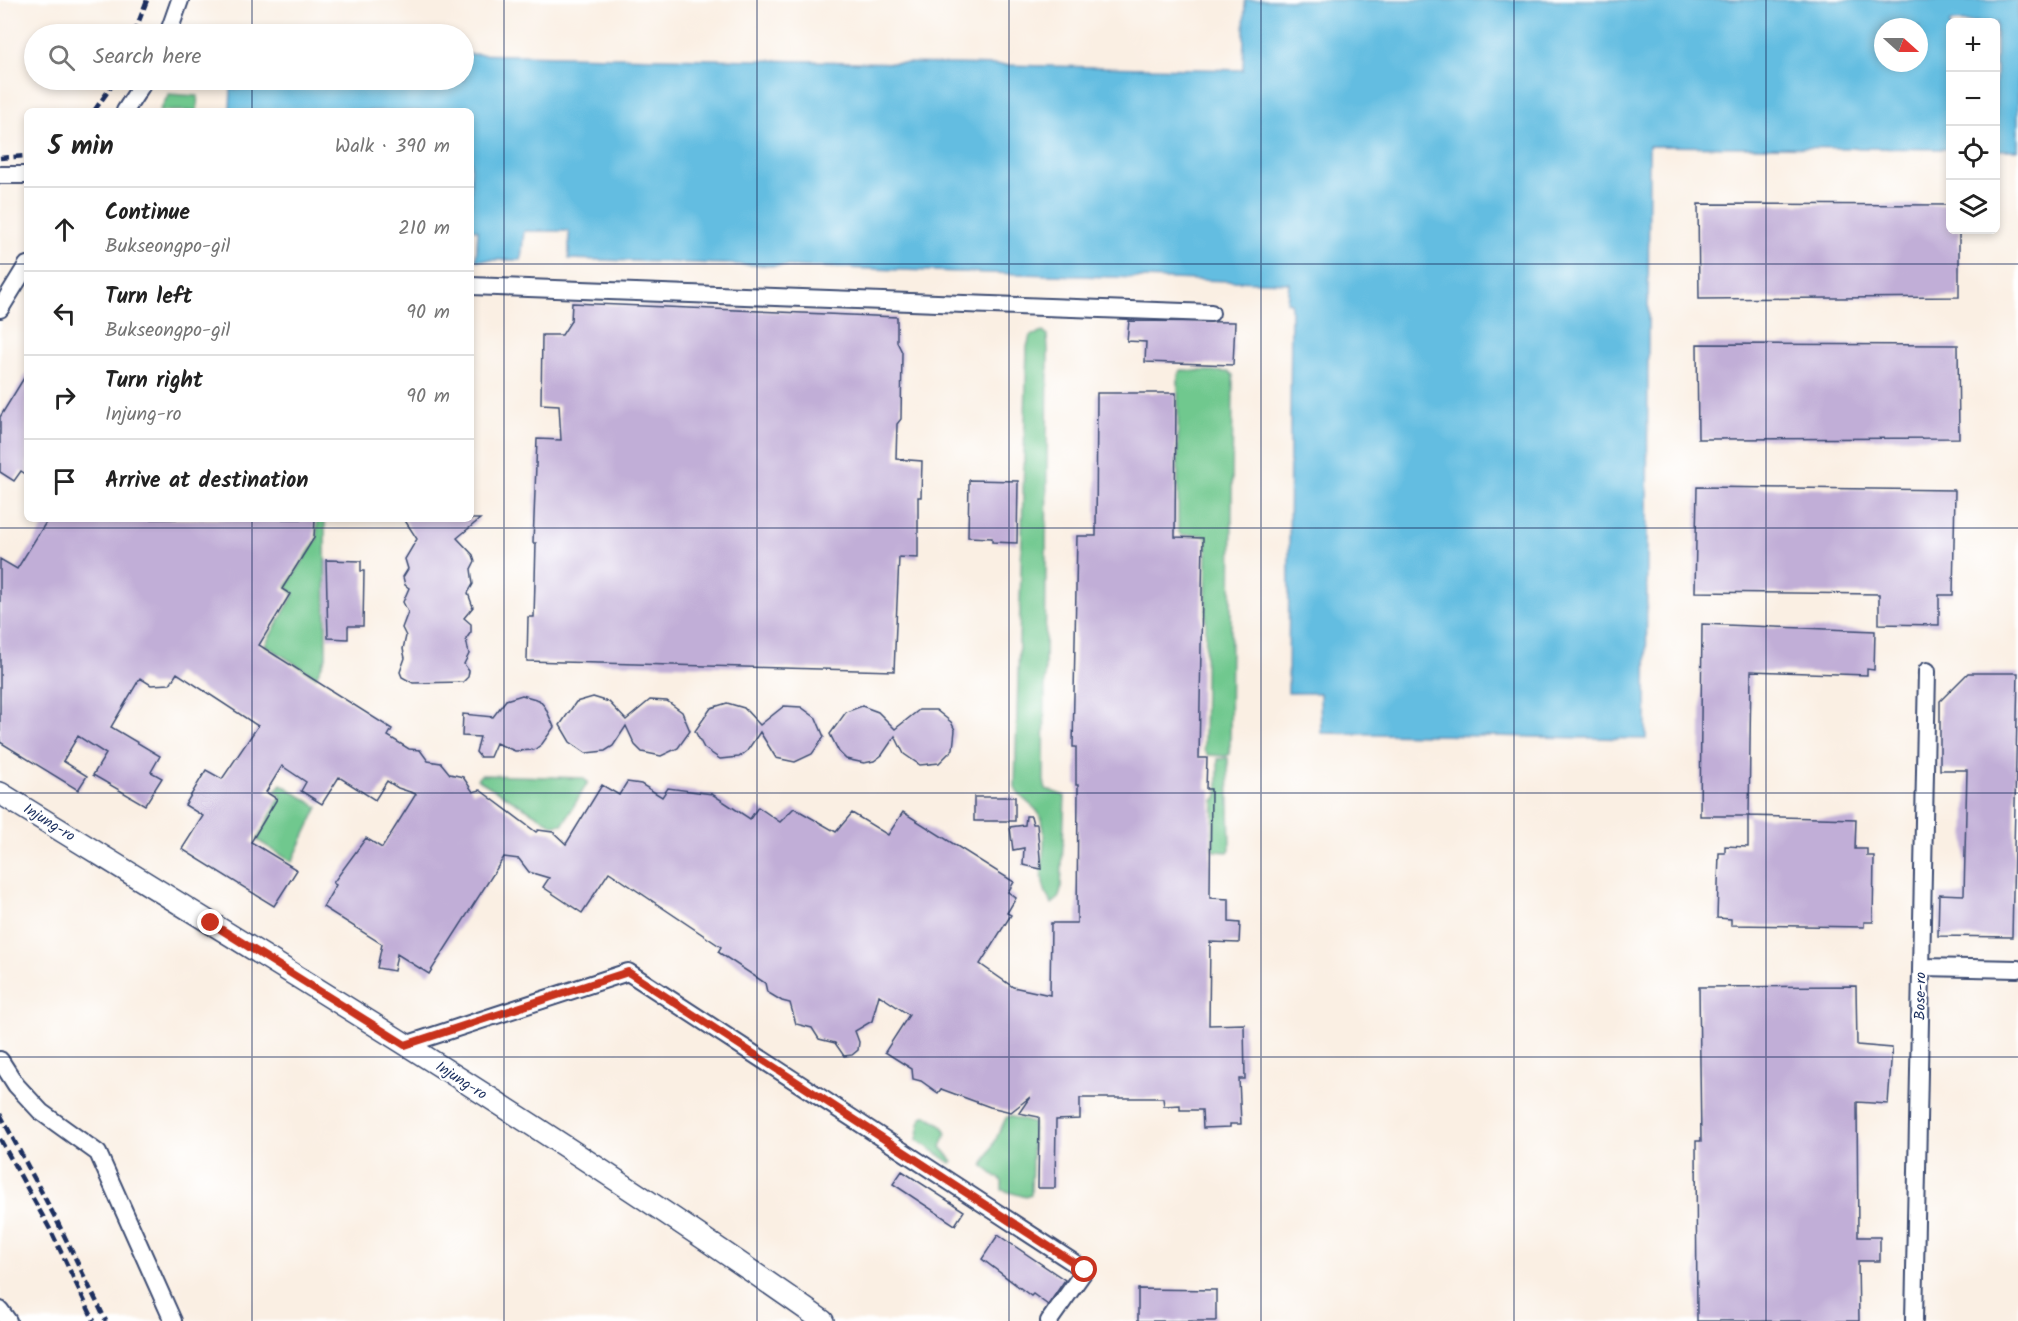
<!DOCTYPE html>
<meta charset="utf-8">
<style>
body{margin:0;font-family:Kalam,sans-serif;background:#f2f2f2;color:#222}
.controls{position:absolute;right:18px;top:18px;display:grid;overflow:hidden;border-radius:9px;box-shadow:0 3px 9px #0003}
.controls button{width:54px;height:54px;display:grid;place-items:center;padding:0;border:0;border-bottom:2px solid #e0e0e0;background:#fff;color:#222;font:30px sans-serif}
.compass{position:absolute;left:1874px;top:18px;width:54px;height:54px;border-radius:50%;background:#fff;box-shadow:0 3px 9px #0003;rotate:111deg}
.stop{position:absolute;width:18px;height:18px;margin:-14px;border:4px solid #c8321e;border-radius:50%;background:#fff}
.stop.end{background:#c8321e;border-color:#fff;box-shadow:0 2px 6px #0008}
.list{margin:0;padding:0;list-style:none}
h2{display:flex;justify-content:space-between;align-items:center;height:78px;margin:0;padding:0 24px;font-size:26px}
h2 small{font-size:20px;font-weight:400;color:#767676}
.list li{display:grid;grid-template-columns:39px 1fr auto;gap:18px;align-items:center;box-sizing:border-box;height:84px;padding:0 24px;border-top:2px solid #e0e0e0}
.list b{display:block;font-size:22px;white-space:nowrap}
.list p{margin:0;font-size:20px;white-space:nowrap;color:#767676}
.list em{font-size:20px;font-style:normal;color:#767676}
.icon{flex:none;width:33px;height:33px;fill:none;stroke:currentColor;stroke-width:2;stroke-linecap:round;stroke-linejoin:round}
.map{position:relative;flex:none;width:2018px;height:1321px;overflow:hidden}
.search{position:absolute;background:#fff;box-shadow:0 3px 9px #0003;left:24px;top:24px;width:450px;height:66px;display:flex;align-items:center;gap:15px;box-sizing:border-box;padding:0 21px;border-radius:33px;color:#767676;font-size:22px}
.panel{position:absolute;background:#fff;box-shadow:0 3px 9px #0003;left:24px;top:108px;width:450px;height:414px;border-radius:9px}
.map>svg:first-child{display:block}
.green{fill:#6fc88e;stroke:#457c76;stroke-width:1.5}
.water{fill:#63bde1;stroke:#3f76a0;stroke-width:1.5;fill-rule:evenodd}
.building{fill:#c1aed7}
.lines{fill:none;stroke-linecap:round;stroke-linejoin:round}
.minor-casing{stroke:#3c4c72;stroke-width:20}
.major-casing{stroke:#3c4c72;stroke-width:24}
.minor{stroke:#fff;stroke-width:16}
.major{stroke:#fff;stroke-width:21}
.rail{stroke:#1b2f5e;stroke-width:4.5;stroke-dasharray:9 4.5;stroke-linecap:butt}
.route{stroke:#c8321e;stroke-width:8}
.grid{fill:none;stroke:#1b2f5e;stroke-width:1.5;stroke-opacity:0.55}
.labels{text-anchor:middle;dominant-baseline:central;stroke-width:4.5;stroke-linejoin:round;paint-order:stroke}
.street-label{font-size:15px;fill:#1b2f5e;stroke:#fff}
</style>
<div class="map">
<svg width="2018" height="1321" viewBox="0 0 2018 1321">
<rect width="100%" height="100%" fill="#fff"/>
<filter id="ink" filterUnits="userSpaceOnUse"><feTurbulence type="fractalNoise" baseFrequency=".0167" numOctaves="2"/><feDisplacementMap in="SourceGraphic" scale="12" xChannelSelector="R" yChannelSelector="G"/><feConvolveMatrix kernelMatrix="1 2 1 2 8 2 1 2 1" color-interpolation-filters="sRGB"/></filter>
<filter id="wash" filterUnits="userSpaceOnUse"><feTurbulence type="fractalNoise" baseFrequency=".008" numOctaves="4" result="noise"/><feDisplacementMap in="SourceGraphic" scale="24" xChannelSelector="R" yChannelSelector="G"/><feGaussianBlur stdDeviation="1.35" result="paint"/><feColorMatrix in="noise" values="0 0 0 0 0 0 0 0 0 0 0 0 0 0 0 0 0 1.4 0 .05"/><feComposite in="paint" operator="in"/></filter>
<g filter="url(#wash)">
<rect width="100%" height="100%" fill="#faefe3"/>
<path class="green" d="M169 94 198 96 197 111H159Z
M1043 332 1047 335 1048 349 1044 781 1046 789 1065 796 1061 889 1058 899 1052 904C1032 875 1050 850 1042 820 1037 804 1022 803 1015 788L1027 347 1030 336Z
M1181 370 1229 372 1233 375 1230 754 1226 756 1208 755 1204 750 1207 538 1203 535H1181L1178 531V376Z
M317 519H325L326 657 316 677 265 645 294 594 286 587 317 539Z
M1228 758 1230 849 1228 852 1215 851 1213 846 1214 801 1218 796V759Z
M481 775 582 778 588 782 563 824 553 825 477 779Z
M281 784 318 807 292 862 257 840 281 796 275 791Z
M926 1115 943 1126 946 1134 941 1147 953 1161 951 1163 917 1140 921 1118Z
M1009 1116 1033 1123 1031 1195 1026 1197 1002 1190V1181L983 1166 1006 1118Z"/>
<path class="water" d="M1245 0H2018V150H1996V22H1950V149L1649 146 1646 739 1321 733 1320 693H1288L1291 303 1287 302 1289 283 569 259V231H524L521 260H476L478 230 471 229V111H230L231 89 274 90 275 80H464V54L1243 70ZM1883 27H1919V63H1883Z"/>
<g id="blocks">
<path class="building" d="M1698 204 1950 205V230H1959V297L1699 299Z
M572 303 897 317V342L902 352 901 419 897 424 896 459 922 461 921 497H918V558L899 557 894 671 527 661 528 617H534L536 543H533L537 439 561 440 559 405 541 404 542 335H562L571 321Z
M1129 321 1235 322 1233 365 1145 362 1146 342 1127 341Z
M1697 344 1958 345 1959 438 1698 439Z
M27 373V475L21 471 14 481 0 472V417Z
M1097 393H1176L1175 537 1203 538 1199 758H1207L1206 789H1211L1210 898 1229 899V922L1240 923 1239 943 1210 942 1209 1025 1244 1024 1245 1079H1239L1241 1124H1230V1127L1203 1128 1202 1110H1180V1105L1164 1106 1163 1098H1080V1119L1056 1120 1055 1188H1038L1039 1117 1019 1113 1030 1097 1011 1112 990 1107 941 1089 938 1093 921 1081 913 1079 912 1069 885 1052 909 1015 879 995 872 1021 855 1031 859 1042 858 1050 852 1055 844 1056 835 1043 819 1039 812 1028 796 1024 790 1003 782 1001 767 992 765 983 718 952 721 947 609 872 582 913 543 887 549 878 529 872 519 859 504 857 429 974 397 954 394 971 377 968 382 944 323 907 336 885 333 883 366 838 382 848 416 794 398 788 387 781 375 800 339 777 322 804 301 791 306 782 282 766 266 792 277 799 251 842 297 870 274 906 182 849 203 816 185 805 206 770 222 779 258 726 177 673 170 684 151 685 140 678 111 727 160 756 151 772 162 778 145 805 93 775 106 754 78 736 63 761 87 776 78 790 0 742V559L17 569 48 519H315L314 538 282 589 290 594 259 645 392 729 388 736 409 749 420 750 428 761 441 763 450 774 463 777 473 792 480 790 536 832 538 830 553 832 566 844 602 785 619 795 627 782 641 784 662 797 668 788 712 794 750 819 758 807 780 822 794 808 836 832 852 813 888 835 903 812 1014 882 1008 892 1016 898 1007 913 1011 915 980 964 1013 987 1050 995 1051 923H1077L1078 785H1076V747H1073L1077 536H1096Z
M969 480 1018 481 1017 543 992 542V538L968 537Z
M1697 487 1955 490 1953 595H1939V625L1879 624V594L1695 592Z
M404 519H480L457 538 473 555 475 561 471 569 473 584 468 593 473 607 464 618 471 624V632L466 639 469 654 464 664 469 671 468 677 463 682 413 683 402 677 400 672 405 658 403 649 406 636 402 628 408 612 403 602 409 588 405 585 403 577 408 569 405 559 417 539Z
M326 560 361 561V571H364L363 626H348V639L328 638Z
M1702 624 1875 631 1874 670 1867 669V675L1751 671 1749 816H1700Z
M1968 673H2018L2012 937 1938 936 1939 894 1964 895 1967 770H1940V701Z
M522 695 539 700 545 707 554 727 542 744 534 750 515 751 496 743 490 757H480L476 752 480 737 462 736 463 714 493 717 506 700Z
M593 697 609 702 626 720 650 700 667 701 682 712 690 731 678 748 661 756 642 752 635 745 626 726 613 746 605 751 586 753 570 742 560 725 576 702Z
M727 703 744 708 760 725 784 706 801 707 816 718 824 737 812 754 795 762 776 758 760 732 747 751 739 757 720 759 704 748 695 731 711 708Z
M862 706 878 712 895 729 919 710H936L951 722 955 730 953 749 939 763 920 765 904 754 895 736 882 755 874 761 864 763 846 759 839 752 830 734 846 712Z
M974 797H1015V821H974Z
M1026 816H1031L1033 824H1037L1041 869 1023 865 1024 848 1013 850 1010 827 1025 825Z
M1748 816 1856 819 1855 849H1867V856H1874L1873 922H1864V927L1731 925V919L1717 918 1719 853H1725V846L1748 847Z
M1856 986 1857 1045 1892 1048 1888 1104 1857 1102 1858 1237H1880V1261H1858L1859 1321H1697L1696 1141H1701L1699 987Z
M902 1171 964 1211 955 1225 893 1184Z
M998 1235 1065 1280 1048 1305 1033 1294 1031 1296 982 1259Z
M1138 1289 1216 1290V1321H1138Z"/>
</g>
</g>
<g filter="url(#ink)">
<use href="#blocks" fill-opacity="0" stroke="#3c4c72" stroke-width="1.5"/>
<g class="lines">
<defs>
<path id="minor" d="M168 34 180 0
M125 111 145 80
M0 175H27
M471 286 1211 313
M0 309 27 265
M1922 967 2018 969
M405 1045 628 972 1085 1270 1049 1321
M0 1060 16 1085 41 1112 98 1153 173 1321
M0 1310 8 1321
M1914 1321 1927 671"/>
<path id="major" d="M0 793C277 964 557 1133 823 1321"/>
</defs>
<use href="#minor" class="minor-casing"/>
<use href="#major" class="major-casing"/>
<use href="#minor" class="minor"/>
<use href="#major" class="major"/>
<path class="rail" d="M134 34 147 0
M94 111 116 80
M0 158 27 156
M0 1114 57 1221 106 1321
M0 1139 51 1231 94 1321"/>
</g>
</g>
<g class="lines" filter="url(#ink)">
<path class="route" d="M211 923 405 1045 628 972 1085 1270"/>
</g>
<path class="grid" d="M252 0V34M504 0V1321M757 0V1321M1009 0V1321M1261 0V1321M1514 0V1321M1766 0V1321M252 80V111M0 264H27M471 264H2018M252 519V1321M0 528H2018M0 793H2018M0 1057H2018"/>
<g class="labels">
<g class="street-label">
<text transform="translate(49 823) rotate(32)">Injung-ro</text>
<text transform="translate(1921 996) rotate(-89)">Bose-ro</text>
<text transform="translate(461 1081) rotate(33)">Injung-ro</text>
</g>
</g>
</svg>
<div class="controls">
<button>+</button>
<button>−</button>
<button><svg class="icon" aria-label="locate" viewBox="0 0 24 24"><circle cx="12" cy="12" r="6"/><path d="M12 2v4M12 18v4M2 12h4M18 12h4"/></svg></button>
<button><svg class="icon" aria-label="layers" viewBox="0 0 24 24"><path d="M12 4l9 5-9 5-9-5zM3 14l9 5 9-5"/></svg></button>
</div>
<svg class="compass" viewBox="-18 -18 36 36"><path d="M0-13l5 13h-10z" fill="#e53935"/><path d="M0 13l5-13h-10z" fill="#767676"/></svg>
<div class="stop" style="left:1085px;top:1270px"></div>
<div class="stop end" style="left:211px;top:923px"></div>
<div class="search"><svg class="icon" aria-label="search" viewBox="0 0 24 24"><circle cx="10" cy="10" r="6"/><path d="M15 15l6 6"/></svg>Search here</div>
<section class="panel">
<h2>5 min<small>Walk · 390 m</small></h2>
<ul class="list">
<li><svg class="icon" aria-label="ahead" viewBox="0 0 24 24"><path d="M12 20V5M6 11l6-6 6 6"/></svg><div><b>Continue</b><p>Bukseongpo-gil</p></div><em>210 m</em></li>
<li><svg class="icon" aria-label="left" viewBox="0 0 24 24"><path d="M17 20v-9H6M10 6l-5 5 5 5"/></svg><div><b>Turn left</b><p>Bukseongpo-gil</p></div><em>90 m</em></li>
<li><svg class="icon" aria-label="right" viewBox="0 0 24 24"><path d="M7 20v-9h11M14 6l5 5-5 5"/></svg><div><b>Turn right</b><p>Injung-ro</p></div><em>90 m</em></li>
<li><svg class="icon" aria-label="arrive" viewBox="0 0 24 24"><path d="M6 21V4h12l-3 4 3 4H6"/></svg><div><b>Arrive at destination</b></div></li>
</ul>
</section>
</div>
